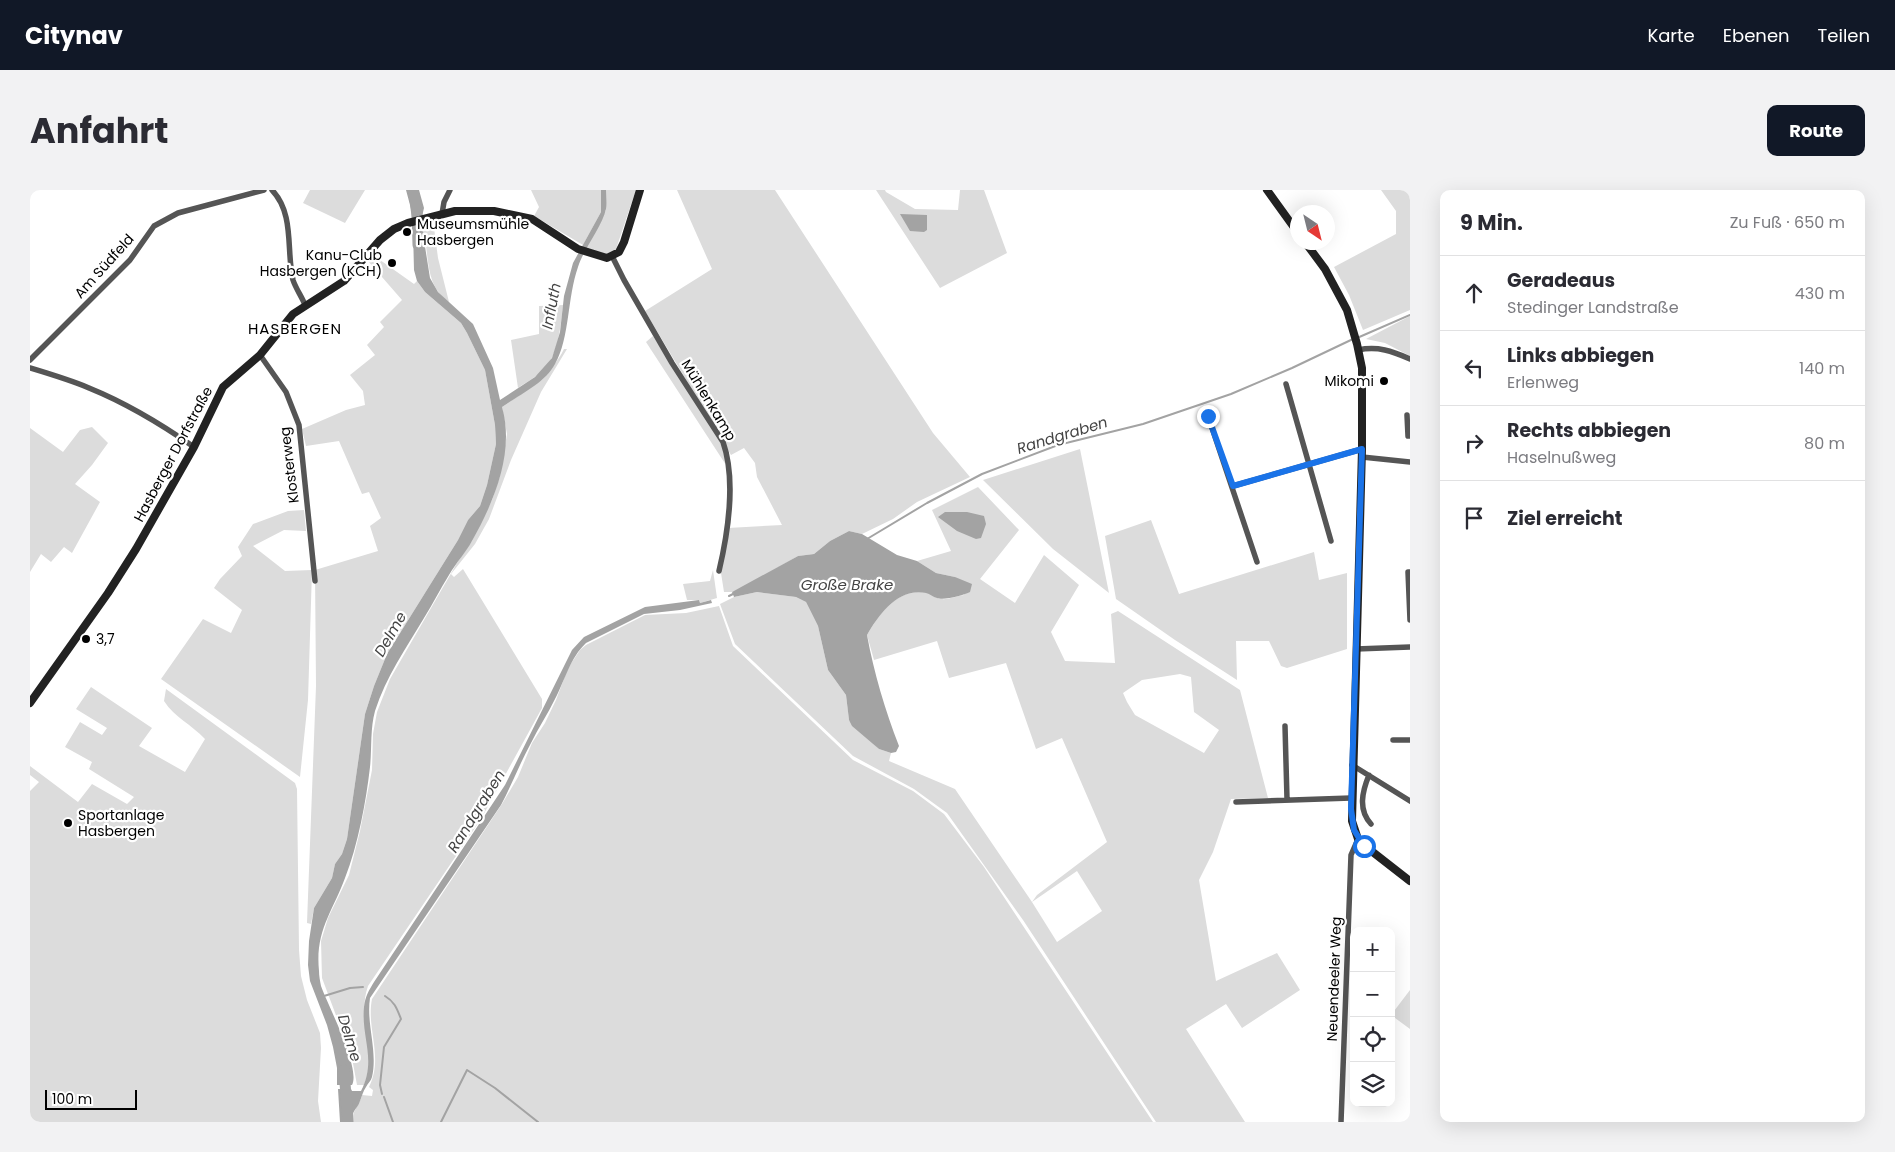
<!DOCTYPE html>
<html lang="de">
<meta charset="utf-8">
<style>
body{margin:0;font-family:Poppins,sans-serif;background:#f2f2f3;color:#2b2b33}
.controls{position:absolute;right:15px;bottom:15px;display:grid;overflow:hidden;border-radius:10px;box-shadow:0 5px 20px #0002}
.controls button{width:45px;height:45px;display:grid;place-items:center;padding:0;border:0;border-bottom:1px solid #e1e1e2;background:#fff;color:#2b2b33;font:25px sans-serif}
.compass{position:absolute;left:1260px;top:15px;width:45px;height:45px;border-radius:50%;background:#fff;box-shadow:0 5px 20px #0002;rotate:145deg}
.scale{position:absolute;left:15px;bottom:12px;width:92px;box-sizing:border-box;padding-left:5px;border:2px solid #000;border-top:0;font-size:14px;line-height:18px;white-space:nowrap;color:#000;-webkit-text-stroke:4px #fff;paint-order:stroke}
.stop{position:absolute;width:15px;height:15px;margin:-11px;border:4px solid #1a73e8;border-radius:50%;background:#fff}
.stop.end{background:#1a73e8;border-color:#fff;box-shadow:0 1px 5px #0008}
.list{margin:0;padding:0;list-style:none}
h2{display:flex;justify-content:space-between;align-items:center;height:65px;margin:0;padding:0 20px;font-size:21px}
h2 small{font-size:16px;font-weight:400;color:#7c7c81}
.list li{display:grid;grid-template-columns:32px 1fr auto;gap:15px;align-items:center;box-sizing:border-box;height:75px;padding:0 20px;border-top:1px solid #e1e1e2}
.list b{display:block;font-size:19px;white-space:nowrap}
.list p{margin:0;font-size:16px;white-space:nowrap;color:#7c7c81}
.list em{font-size:16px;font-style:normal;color:#7c7c81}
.icon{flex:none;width:28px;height:28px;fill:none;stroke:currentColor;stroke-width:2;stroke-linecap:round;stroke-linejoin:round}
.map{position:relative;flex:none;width:1380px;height:932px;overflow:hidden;border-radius:10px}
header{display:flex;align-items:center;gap:30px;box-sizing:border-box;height:70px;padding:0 25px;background:#111827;color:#fff}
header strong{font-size:24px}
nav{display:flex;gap:28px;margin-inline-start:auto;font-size:18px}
.intro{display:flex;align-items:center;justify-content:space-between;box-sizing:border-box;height:120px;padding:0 30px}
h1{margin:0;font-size:35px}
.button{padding:12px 22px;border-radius:10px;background:#111827;color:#fff;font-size:18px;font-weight:700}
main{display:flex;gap:30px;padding:0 30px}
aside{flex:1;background:#fff;border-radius:10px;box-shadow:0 5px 20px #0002}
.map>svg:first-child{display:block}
.green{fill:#dcdcdc;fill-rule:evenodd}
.water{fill:#a3a3a3}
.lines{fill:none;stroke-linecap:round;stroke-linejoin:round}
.stream{stroke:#a3a3a3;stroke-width:2}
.river{stroke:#a3a3a3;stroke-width:11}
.street{stroke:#555;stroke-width:5.5}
.secondary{stroke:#222;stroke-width:8}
.route{stroke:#1a73e8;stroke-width:6}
.poi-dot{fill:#000;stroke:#fff;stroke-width:2}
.labels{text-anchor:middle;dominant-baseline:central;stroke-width:4.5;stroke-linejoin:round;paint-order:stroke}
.poi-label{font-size:14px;fill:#000;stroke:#fff;text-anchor:start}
.street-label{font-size:14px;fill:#000;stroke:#fff}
.water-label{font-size:15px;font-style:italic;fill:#444;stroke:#fff}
.neighbourhood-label{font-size:15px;letter-spacing:1px;fill:#000;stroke:#fff}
</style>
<header>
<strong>Citynav</strong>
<nav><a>Karte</a><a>Ebenen</a><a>Teilen</a></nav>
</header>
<div class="intro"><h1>Anfahrt</h1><a class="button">Route</a></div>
<main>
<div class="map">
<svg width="1380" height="932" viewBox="0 0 1380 932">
<rect width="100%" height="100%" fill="#fff"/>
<path class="green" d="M280 0H335L315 33 273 13Z
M501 0H571V22L553 55 504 26 509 17Z
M576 0H606L586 59C577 69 567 62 556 58L576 20Z
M647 0H745L903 243 940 287 887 312 863 329 832 344 819 341 800 351 784 364 768 366 719 394 702 402H694L691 383 698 338 752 335 727 287 725 273 714 258 701 265 615 121 682 79Z
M846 0H855L856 2 885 19 928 20 930 0H954L977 63 910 98Z
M1351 0H1380V120L1333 140 1319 105 1304 77 1366 44V21Z
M403 30 408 68 419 112C399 98 399 78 396 56 394 47 392 42 391 33Z
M343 65 384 94 387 91 395 102 431 133 437 143 455 180 465 235 466 254 457 295 450 316 438 330 428 350 357 464 344 496 335 524 317 649 312 664 305 674 302 688 284 718 281 734 277 733 286 496 285 380 348 361 340 336 351 328 339 302 332 304 309 251 276 256 272 239 316 220 335 215 333 201 320 185 345 165 337 155 354 137 350 132 372 110 338 71Z
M533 115C531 133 529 157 519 173 512 184 498 191 488 198L481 150 509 144V116Z
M1380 126V166L1355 153 1336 149Z
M623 146 689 249 694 261 696 275 616 152Z
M534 159H537L511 202 481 270 459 329 445 354 421 384 424 387 433 379 512 509V518L451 629 338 796C326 830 348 863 334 895H327L322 868 292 788 291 751 298 728 319 685 330 641 342 580 343 544 347 522 360 489 427 373 442 351 462 310 470 286 477 244 472 217C495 202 522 184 534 159Z
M62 237 78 253 62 275 45 294 70 312 42 363 34 357 21 372 11 364 0 382V238L33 262 50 240Z
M1050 259 1079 403 1023 359 953 290Z
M948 297 989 340 950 389 985 413 1014 365 1049 395 1021 442 1035 471 1085 473 1081 424 1088 421 1210 500 1238 608 1201 609 1183 662 1169 690 1186 791 1247 763 1270 800 1212 838 1196 814 1156 839 1215 932H1126L993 730 917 623 884 599 823 566 705 454 690 414 704 407 727 402 766 407 776 412 788 436 798 480 816 505 819 530 849 559 861 563 859 571 925 599 1002 712 1007 705 1077 652 1032 548 1006 559 976 473 919 488 907 451 844 470 837 445C849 424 869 396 897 403 902 404 905 408 911 409 918 410 926 406 934 405L925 387 906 383 887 371 921 361 902 320ZM1150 484 1161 487 1164 522 1189 540 1174 563 1105 525 1097 512 1093 503 1112 490ZM1047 681 1072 721 1027 752 1002 712Z
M274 320 276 341 254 340 223 356 255 381 282 380 278 510 270 587 131 489 173 429 201 443 212 420 184 398 190 389 212 366 208 357 223 334 258 321Z
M1121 330 1149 404 1284 362 1289 390 1317 383V459L1257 478 1251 476 1239 451H1206L1207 490 1145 450 1086 409 1075 346Z
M683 380 687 408 670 413 669 410H657L653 394 680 391Z
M689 416 703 456 823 570 883 601 914 624 954 677 1123 932H322C322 920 330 915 332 905L342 906 343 900 339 897C354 867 336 839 342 809L472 614 488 587 502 553 515 533 526 510 538 478 550 460 556 455 615 425 656 423Z
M61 497 122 538 109 556 155 582 175 549C161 534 145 528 134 511L136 499 265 593 267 599 269 760 271 786 277 810 290 843 291 858 288 911 291 932H0V601L9 592 0 585V576L48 612 62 594 97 614 104 607 59 579 62 572 35 557 50 532 72 545 77 538 46 519Z
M1380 800V839L1361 825Z"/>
<path class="water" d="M376 0H389L394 18 390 35 383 36 380 15Z
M571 0H576C576 6 577 13 576 19 572 37 554 58 548 77 537 108 540 147 525 174 515 193 489 205 472 217 485 262 464 312 442 351 436 362 426 373 419 385 410 399 403 414 394 428 376 458 356 487 345 521 340 539 342 559 340 577 336 612 328 655 315 688 302 723 285 741 289 781 289 786 290 791 291 796 298 816 331 878 322 895H307V878L303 857 297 835 280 791 278 775 279 751 284 718 302 688 305 674 312 664 317 649 335 524 344 496 357 464 428 350 438 330 450 316 457 295 466 254 465 235 455 180 437 143 431 133 395 102 387 91 384 80 383 41H391L393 44 400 88 408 102 443 134 463 178 470 210 505 187 522 168 530 142 534 106 543 73 571 22Z
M870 24 897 25V40L894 42 880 41Z
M915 322H937L954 326 956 334 951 348 946 349 927 341 908 327Z
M819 341 832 344 867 365 887 371 906 383 925 387 942 394 940 402C934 405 914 411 907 408 903 407 900 404 896 403 869 397 849 424 837 445 844 483 855 520 869 556L866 562 861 563 849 559 822 536 819 530 816 505 798 480 788 436 776 412 766 407 727 402 704 407 702 402 768 366 784 364 800 351Z
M669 410 670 413 681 410 682 413 650 420 614 424 556 453C540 468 535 490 525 509 518 524 508 538 501 553 490 573 482 594 471 615L340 808C336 834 348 861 342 887 341 891 338 893 336 897 333 901 332 906 330 911 327 920 322 919 322 932H310L308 899H321L322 901H331C347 870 331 848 334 817 335 807 339 800 344 792L475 595 542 460 554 447 615 417Z"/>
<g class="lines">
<path class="stream" d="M1327 148 1380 125
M837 349 897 313 952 284 1028 255 1113 234 1201 204 1262 178 1323 149
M699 406 705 403
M294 806 320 798 333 797
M352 904 350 895 354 857 371 829C367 819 365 812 355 806
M354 907 363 932
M411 932 437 880 465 898 508 932"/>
<path class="river" d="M383 0 387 21 388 55
M314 880 318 932"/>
<path class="street" d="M242 0C265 24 256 61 263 90 266 99 272 107 275 115
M412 24 414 12 420 0
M582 66 594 90 642 173 693 252C706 289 698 343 689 381
M1328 160C1348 156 1362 161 1380 169
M230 165 256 202 269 235 285 391
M0 170 100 70 124 36 148 23 234 0
M0 178C20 184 40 190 59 198 96 213 131 234 164 257
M1256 194 1301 351
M1377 225 1378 246H1380
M1178 226 1227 372
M1332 267 1380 272
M1203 296 1332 259
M1380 382H1378L1380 430
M1326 459 1380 457
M1255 536 1257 609
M1363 550H1380
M1322 575 1380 611
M1339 585C1332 602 1328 620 1341 634
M1206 612 1321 608
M1311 932 1321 665 1328 649"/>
<path class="secondary" d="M1237 0 1268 43
M1275 52 1295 79 1317 120 1327 154 1332 178V259L1322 631 1328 649 1335 656 1380 691
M0 513 78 403 106 359 164 257 193 197 230 165 263 124 314 91 350 50 364 39 378 33 425 21H464L502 29 548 59 577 68 589 62 594 52 610 0"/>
</g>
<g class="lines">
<path class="route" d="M1178 226 1203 296 1332 259 1321 619 1324 640 1334 656"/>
</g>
<g class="poi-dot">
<circle cx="377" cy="42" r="5"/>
<circle cx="362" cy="73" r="5"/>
<circle cx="1354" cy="191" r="5"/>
<circle cx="56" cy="449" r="5"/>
<circle cx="38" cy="633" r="5"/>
</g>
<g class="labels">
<g class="poi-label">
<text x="387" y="34">Museumsmühle<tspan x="387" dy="16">Hasbergen</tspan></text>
<text x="352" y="65" text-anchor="end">Kanu-Club<tspan x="352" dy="16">Hasbergen (KCH)</tspan></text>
<text x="1344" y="191" text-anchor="end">Mikomi</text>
<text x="66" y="449">3,7</text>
<text x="48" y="625">Sportanlage<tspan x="48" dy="16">Hasbergen</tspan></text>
</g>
<g class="street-label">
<text transform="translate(74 76) rotate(-48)">Am Südfeld</text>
<text transform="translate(679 210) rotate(59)">Mühlenkamp</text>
<text transform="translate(143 264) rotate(-62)">Hasberger Dorfstraße</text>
<text transform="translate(259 275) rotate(-97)">Klosterweg</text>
<text transform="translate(1304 789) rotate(-88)">Neuendeeler Weg</text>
</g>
<g class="water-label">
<text transform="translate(521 116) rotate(-79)">Influth</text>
<text transform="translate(1032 245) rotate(-17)">Randgraben</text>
<text x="817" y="394">Große Brake</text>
<text transform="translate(360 444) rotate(-60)">Delme</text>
<text transform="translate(446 621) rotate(-58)">Randgraben</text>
<text transform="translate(320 848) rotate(73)">Delme</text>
</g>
<g class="neighbourhood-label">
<text x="265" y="138">HASBERGEN</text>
</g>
</g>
</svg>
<div class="controls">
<button>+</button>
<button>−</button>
<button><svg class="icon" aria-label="locate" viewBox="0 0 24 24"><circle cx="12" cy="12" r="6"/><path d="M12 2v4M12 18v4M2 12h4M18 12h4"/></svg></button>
<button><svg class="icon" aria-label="layers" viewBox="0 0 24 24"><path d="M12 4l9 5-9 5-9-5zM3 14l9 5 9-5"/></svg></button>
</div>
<svg class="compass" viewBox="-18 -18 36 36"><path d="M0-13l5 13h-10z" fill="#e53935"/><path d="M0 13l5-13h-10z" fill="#7c7c81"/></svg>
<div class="scale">100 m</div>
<div class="stop" style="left:1334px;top:656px"></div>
<div class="stop end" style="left:1178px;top:226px"></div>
</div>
<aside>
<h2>9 Min.<small>Zu Fuß · 650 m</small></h2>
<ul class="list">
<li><svg class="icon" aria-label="ahead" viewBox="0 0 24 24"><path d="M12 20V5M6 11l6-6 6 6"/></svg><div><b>Geradeaus</b><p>Stedinger Landstraße</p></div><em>430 m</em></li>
<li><svg class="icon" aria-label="left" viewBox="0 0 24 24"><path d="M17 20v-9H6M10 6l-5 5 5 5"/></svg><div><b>Links abbiegen</b><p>Erlenweg</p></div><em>140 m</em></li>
<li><svg class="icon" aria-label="right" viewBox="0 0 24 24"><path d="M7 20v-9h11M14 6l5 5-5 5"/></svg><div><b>Rechts abbiegen</b><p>Haselnußweg</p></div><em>80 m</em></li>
<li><svg class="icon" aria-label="arrive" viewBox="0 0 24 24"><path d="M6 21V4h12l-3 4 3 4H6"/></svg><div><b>Ziel erreicht</b></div></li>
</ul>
</aside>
</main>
